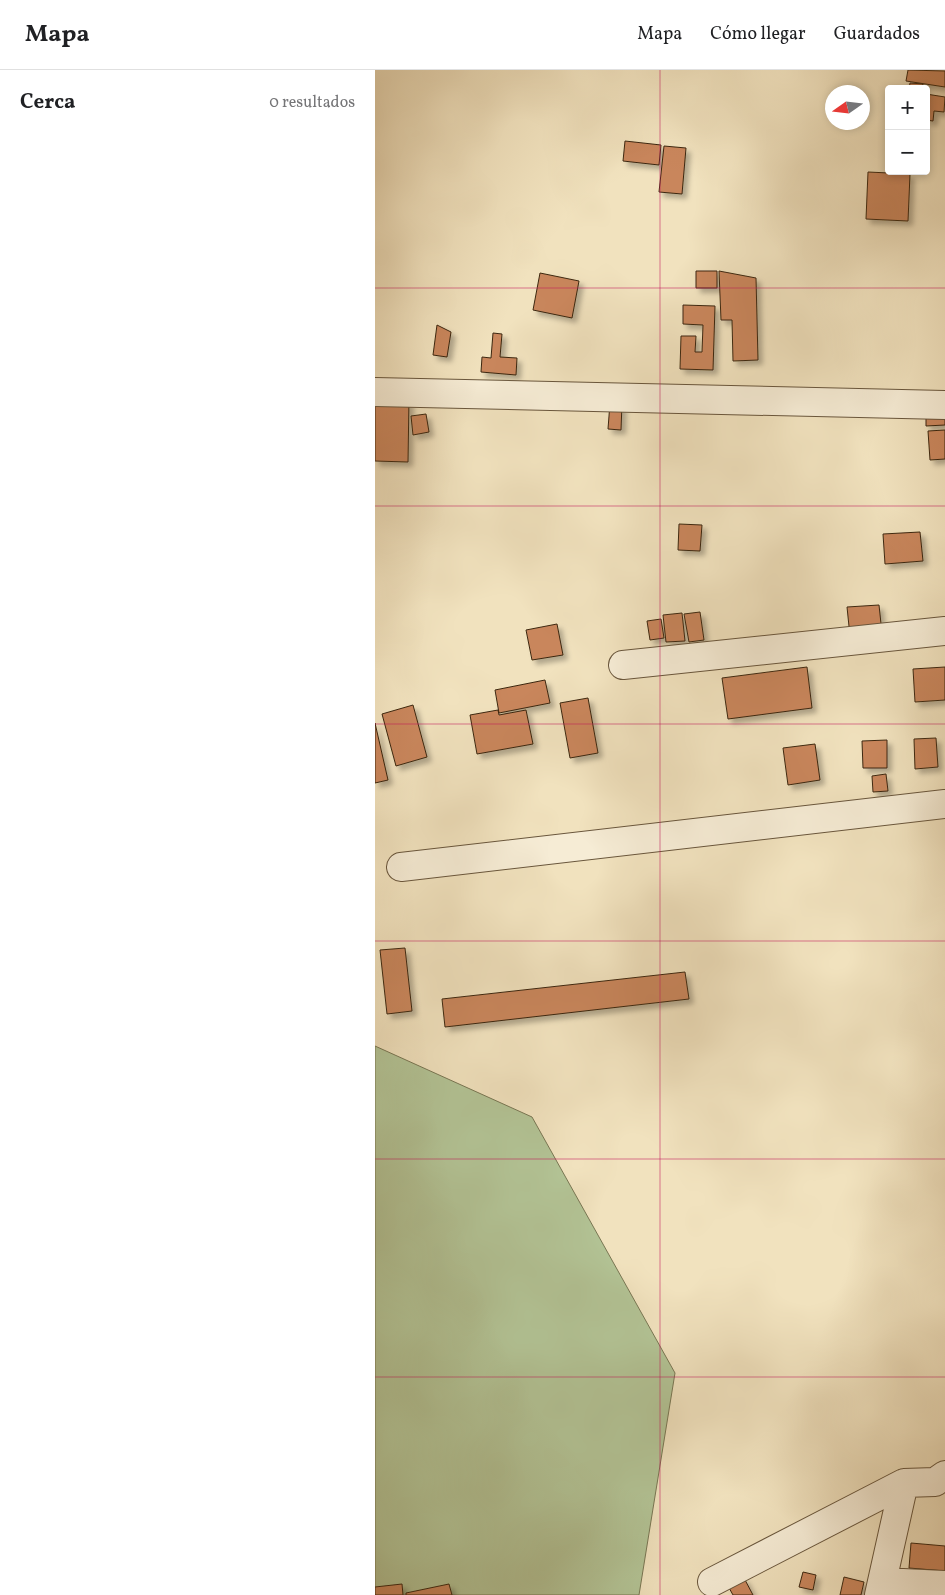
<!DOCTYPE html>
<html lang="es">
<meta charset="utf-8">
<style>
body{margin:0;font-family:Vollkorn,serif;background:#f6f6f6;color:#202124}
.controls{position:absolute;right:15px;top:15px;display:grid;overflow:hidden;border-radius:5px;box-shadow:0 2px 8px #0003}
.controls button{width:45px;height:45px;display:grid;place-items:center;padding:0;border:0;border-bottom:1px solid #e0e0e0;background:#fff;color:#202124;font:25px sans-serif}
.compass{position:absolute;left:450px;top:15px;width:45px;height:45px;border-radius:50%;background:#fff;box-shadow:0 2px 8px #0003;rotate:256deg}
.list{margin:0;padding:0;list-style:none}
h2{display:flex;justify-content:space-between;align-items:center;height:65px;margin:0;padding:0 20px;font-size:21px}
h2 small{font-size:16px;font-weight:400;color:#757577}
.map{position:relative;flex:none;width:570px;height:1525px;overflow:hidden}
header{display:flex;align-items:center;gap:30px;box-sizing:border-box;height:70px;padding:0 25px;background:#fff;border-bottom:1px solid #e0e0e0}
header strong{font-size:24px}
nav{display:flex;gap:28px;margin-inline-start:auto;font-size:18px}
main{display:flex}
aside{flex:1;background:#fff}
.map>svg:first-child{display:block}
.green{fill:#b3c496;stroke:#787653}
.building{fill:#c9865c;stroke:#3c2710;filter:url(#shadow)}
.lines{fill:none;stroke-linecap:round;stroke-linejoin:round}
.minor-casing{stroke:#69563c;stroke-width:30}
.minor{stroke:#f6ecd5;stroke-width:28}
.grid{fill:none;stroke:#c2185b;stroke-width:1;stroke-opacity:0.55}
</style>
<header>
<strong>Mapa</strong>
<nav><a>Mapa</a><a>Cómo llegar</a><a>Guardados</a></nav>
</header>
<main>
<aside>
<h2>Cerca<small>0 resultados</small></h2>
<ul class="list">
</ul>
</aside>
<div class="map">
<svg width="570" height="1525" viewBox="0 0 570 1525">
<defs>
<filter id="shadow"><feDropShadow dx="4.5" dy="4.5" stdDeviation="2.5" flood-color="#0004"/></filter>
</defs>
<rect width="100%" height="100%" fill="#f1e2be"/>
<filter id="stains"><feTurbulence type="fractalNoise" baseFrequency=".004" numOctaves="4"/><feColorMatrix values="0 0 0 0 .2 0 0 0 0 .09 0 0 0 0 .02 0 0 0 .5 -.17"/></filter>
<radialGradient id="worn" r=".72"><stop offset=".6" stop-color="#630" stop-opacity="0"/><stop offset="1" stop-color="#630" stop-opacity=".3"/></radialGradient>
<path class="green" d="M0 976 157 1047 300 1303 264 1525H0Z"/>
<path class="building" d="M533 0 570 1V17L531 11Z
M535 13 548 14 547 19H534Z
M551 24 570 27 569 42 559 41 558 51 551 50Z
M250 71 286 75 284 95 248 91Z
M289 76 311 78 307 124 284 122Z
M493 102 535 104 533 151 491 149Z
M321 201H342V218H321Z
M344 201 381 208 383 290 358 291 357 250H346Z
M165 203 204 211 197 248 158 240Z
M308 235 340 236 338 300 305 299 306 266H321L320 282H327L328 255 308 254Z
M62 255 76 262 72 287 58 285Z
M118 263 127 264 125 287 142 288 141 305 106 302 107 287 116 288Z
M0 328H34L33 392 0 391Z
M235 333H247L246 360 233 359Z
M51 344 54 362 38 365 36 346Z
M570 344V355L551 356V345Z
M570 360V389L555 390 553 361Z
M304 454 327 455 325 481 303 480Z
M545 462 548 491 510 494 508 464Z
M504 535 507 563 475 566 472 537Z
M325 542 329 570 314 572 309 544Z
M307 543 310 571 291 572 288 545Z
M286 549 289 568 275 570 272 551Z
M182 554 188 585 157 590 151 560Z
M432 597 437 638 353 649 347 608Z
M570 597V630L540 632 538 599Z
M170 610 175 633 124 643 120 620Z
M213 628 223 683 195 688 185 633Z
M38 635 52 687 21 696 7 644Z
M123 640 124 645 151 640 158 674 102 684 95 645Z
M0 653 13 710 0 713Z
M561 668 563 697 540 699 539 669Z
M512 670V698H488L487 671Z
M440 674 445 710 413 715 408 678Z
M511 704 513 721 498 722 497 706Z
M30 878 37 941 12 944 5 880Z
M310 902 314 929 70 957 67 929Z
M536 1473 570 1476V1501L534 1498Z
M428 1502 441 1505 438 1520 424 1517Z
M469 1507 489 1512 486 1525H465Z
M369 1508 378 1525H358L353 1516Z
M27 1514 28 1525H0V1517Z
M74 1514 77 1525H31V1523Z"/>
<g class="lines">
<defs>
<path id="minor" d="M0 322 570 335
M248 595 570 561
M26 797 570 734
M337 1512 529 1413
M507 1512 570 1515
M504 1525 529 1413 560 1412 570 1405"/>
</defs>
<use href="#minor" class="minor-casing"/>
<use href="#minor" class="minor"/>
</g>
<path class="grid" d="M285 0V1525M0 218H570M0 436H570M0 654H570M0 871H570M0 1089H570M0 1307H570"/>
<rect width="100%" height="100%" filter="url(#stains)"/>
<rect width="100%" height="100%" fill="url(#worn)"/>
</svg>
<div class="controls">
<button>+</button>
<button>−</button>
</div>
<svg class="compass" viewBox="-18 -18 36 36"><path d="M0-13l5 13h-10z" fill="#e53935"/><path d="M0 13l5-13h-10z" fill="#757577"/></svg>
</div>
</main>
